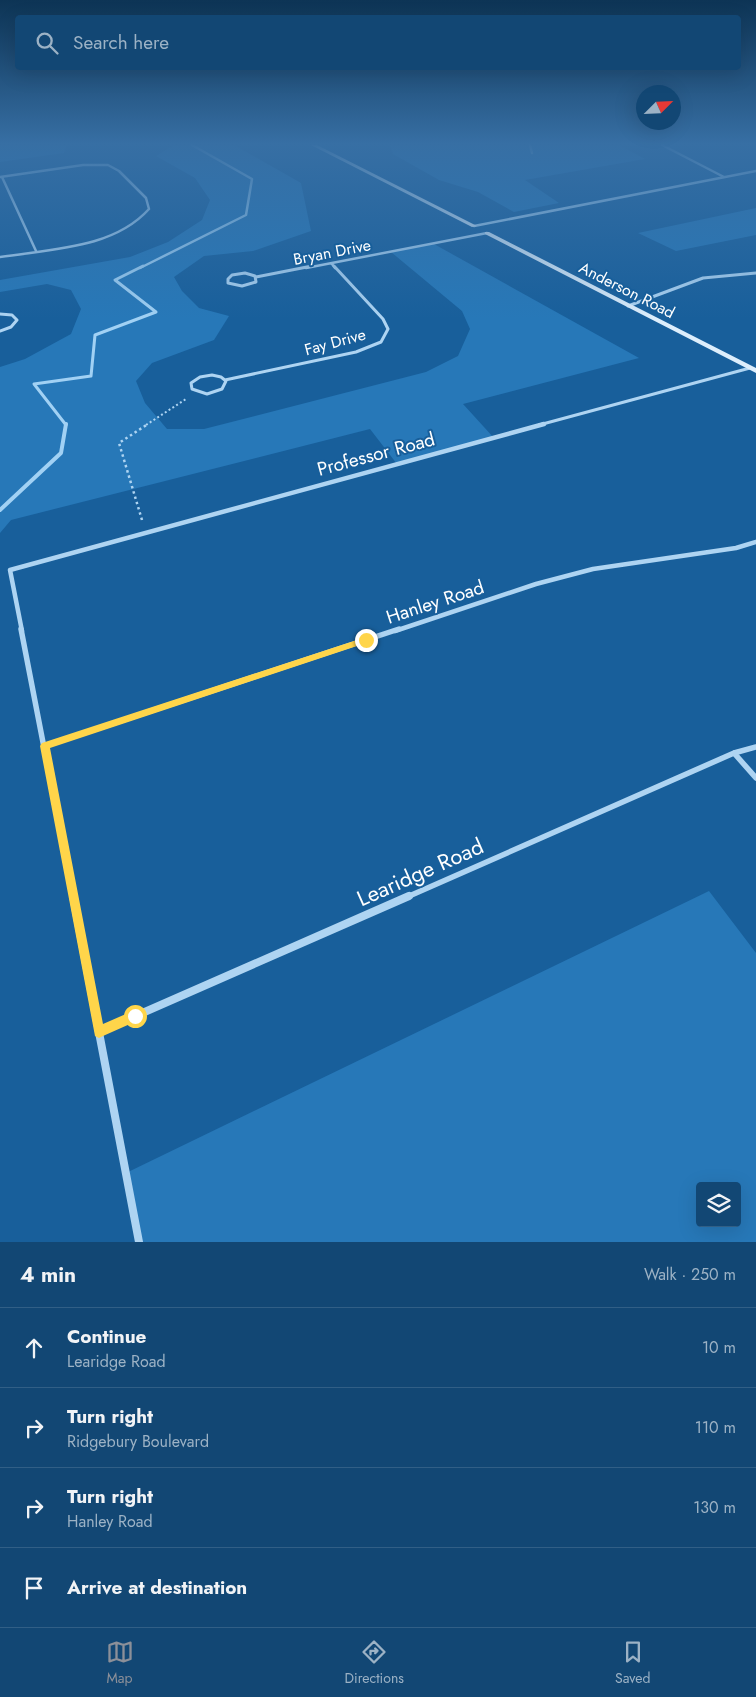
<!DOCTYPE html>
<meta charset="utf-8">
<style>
body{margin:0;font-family:Jost,sans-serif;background:#1b4e79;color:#f1f3f6}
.controls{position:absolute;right:15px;bottom:15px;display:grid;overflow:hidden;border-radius:5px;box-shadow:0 5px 20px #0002}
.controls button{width:45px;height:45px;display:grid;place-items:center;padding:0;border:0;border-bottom:1px solid #315f86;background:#124774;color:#f1f3f6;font:25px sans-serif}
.compass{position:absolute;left:636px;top:85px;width:45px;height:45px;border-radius:50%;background:#124774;box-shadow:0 5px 20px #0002;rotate:66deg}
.stop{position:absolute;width:15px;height:15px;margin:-11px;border:4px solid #ffd54a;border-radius:50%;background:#fff}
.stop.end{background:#ffd54a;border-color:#fff;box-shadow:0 1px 5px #0008}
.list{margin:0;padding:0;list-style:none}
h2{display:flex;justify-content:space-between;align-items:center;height:65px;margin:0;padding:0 20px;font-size:21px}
h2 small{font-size:16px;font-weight:400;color:#9cb2c5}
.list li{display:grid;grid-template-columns:32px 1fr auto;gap:15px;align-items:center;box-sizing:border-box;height:80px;padding:0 20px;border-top:1px solid #315f86}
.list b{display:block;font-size:19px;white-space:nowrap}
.list p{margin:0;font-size:16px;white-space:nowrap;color:#9cb2c5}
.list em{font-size:16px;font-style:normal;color:#9cb2c5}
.icon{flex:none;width:28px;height:28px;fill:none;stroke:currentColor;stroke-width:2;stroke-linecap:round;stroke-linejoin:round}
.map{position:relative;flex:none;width:756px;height:1242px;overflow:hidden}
.search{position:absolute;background:#124774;box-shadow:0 5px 20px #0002;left:15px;right:15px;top:15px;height:55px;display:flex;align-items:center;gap:12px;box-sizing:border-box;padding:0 18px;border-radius:5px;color:#9cb2c5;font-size:19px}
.sheet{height:385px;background:#124774}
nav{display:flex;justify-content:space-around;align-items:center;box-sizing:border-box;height:70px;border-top:1px solid #315f86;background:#124774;font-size:14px;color:#9cb2c5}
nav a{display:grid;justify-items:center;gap:2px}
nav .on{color:#8c9099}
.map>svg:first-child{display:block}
.green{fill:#2778b8;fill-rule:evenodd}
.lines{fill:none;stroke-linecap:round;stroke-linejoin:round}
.stream-far2{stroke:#a1d1f4;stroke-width:2.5}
.stream-far1{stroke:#a1d1f4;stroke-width:3}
.stream{stroke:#a1d1f4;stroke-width:4}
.path-far1{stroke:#aed4f2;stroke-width:2;stroke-dasharray:2 2.5;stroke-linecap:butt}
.path{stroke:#aed4f2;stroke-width:2.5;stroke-dasharray:2.5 3;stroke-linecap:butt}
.street-far4{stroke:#aed4f2;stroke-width:2.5}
.street-far3{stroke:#aed4f2;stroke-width:3}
.street-far2{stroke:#aed4f2;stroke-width:4.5}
.street-far1{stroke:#aed4f2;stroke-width:5.5}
.street{stroke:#aed4f2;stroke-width:8}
.secondary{fill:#ddeefc;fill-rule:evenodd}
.route{fill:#ffd54a}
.labels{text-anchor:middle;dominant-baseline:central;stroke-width:4;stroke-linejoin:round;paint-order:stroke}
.far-street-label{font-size:16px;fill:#fff;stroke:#185f9b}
.street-label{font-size:19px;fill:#fff;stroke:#185f9b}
.near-street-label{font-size:22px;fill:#fff;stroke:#185f9b}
</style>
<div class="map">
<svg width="756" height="1242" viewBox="0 0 756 1242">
<rect width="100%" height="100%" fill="#185f9b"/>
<path class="green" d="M0 145H67L64 153 0 162Z
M174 145H234L301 183 311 231 253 251 204 256 174 277 182 291 199 308 229 316 214 340 152 363 136 381 145 403 167 429H204L426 372 458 356 470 329 462 311 391 252 434 244 639 358 463 404 494 438 397 464 370 429 11 520 0 533V367L25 359 71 334 81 309 71 290 47 284 0 292V280L130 257 168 242 202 220 210 200 195 178 156 156Z
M390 145H619L645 159 525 180 559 203 514 212 478 192 439 180 393 154Z
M756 208V235L676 251 638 233Z
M709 891 756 953V1242H139L126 1173ZM700 1186H737V1223H700Z"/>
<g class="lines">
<path class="stream-far2" d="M140 268 246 215 252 179 192 145"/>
<path class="stream-far1" d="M66 425 34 384 91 376 95 335 156 312 115 280 143 266"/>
<path class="stream" d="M0 510 61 453 66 424"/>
<path class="path-far1" d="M146 425 186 399"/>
<path class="path" d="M142 520 119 443 148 424"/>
<path class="street-far4" d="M530 145 532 153
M662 145 724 177
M0 177 83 165H108L119 171 146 198 149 209C113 249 50 249 0 257
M2 177 36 251
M474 226 756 171
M332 264 335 268
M306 268 487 233"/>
<path class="street-far3" d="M245 273 255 276 256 282 242 286 228 283V279L232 275Z
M256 277 312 266
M628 306 703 278 756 273
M0 314 12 315 17 320 11 327 0 331
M212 375 221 377 226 381 222 389 207 394 192 389 191 383 200 377Z
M225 380 356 352 381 342 388 329 383 319 334 266
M539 425 750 368"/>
<path class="street-far2" d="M22 631 10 570 544 424
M395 631 536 584 593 569 736 548 756 542"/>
<path class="street-far1" d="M21 629 73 897
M45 746 399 629
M734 753 756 778
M407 897 734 753 756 747"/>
<path class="street" d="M73 896 139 1242
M99 1032 409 896"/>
<path class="secondary" d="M311 145H317L477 226 472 227Z
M485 232H489L756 368V373L485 234Z"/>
</g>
<linearGradient id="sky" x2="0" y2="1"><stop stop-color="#0d3455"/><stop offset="0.45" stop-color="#376fa4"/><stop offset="1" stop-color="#376fa4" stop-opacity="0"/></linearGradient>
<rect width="756" height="319" fill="url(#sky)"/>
<path class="route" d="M366 637 371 640 369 642 50 748 103 1024 135 1010 139 1012 141 1016 139 1020 103 1036 99 1038 95 1036 40 746 42 743Z"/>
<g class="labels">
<g class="far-street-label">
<text transform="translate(332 252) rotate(-11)">Bryan Drive</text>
<text transform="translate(627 290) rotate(27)">Anderson Road</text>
<text transform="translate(335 342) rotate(-15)">Fay Drive</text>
</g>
<g class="street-label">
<text transform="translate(376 454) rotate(-15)">Professor Road</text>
<text transform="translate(435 602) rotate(-18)">Hanley Road</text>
</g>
<g class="near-street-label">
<text transform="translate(420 872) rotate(-24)">Learidge Road</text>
</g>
</g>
</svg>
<div class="controls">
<button><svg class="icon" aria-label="layers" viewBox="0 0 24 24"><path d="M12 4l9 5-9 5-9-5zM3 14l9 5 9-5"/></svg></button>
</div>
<svg class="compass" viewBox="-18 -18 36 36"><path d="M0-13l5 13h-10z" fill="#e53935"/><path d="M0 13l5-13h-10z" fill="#9cb2c5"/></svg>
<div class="stop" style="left:135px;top:1016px"></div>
<div class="stop end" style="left:366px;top:640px"></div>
<div class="search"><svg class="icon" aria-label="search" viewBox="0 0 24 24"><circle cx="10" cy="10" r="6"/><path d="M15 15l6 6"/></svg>Search here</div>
</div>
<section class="sheet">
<h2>4 min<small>Walk · 250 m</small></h2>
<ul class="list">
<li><svg class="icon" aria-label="ahead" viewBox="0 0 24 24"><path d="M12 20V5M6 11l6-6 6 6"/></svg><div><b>Continue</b><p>Learidge Road</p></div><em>10 m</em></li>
<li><svg class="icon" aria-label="right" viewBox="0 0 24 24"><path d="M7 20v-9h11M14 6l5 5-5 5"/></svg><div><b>Turn right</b><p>Ridgebury Boulevard</p></div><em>110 m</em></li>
<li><svg class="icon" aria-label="right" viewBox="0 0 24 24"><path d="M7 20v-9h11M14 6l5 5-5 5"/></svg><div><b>Turn right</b><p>Hanley Road</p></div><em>130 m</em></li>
<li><svg class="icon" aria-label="arrive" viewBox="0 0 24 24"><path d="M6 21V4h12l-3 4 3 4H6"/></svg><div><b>Arrive at destination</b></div></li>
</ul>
</section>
<nav>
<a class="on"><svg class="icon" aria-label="map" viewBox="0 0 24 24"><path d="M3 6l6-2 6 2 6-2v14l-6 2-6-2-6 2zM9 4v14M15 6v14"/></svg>Map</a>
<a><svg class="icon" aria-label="directions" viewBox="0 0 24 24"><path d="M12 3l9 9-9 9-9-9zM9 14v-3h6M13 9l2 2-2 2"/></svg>Directions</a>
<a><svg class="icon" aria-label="saved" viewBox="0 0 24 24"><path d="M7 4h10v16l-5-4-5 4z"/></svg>Saved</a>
</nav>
